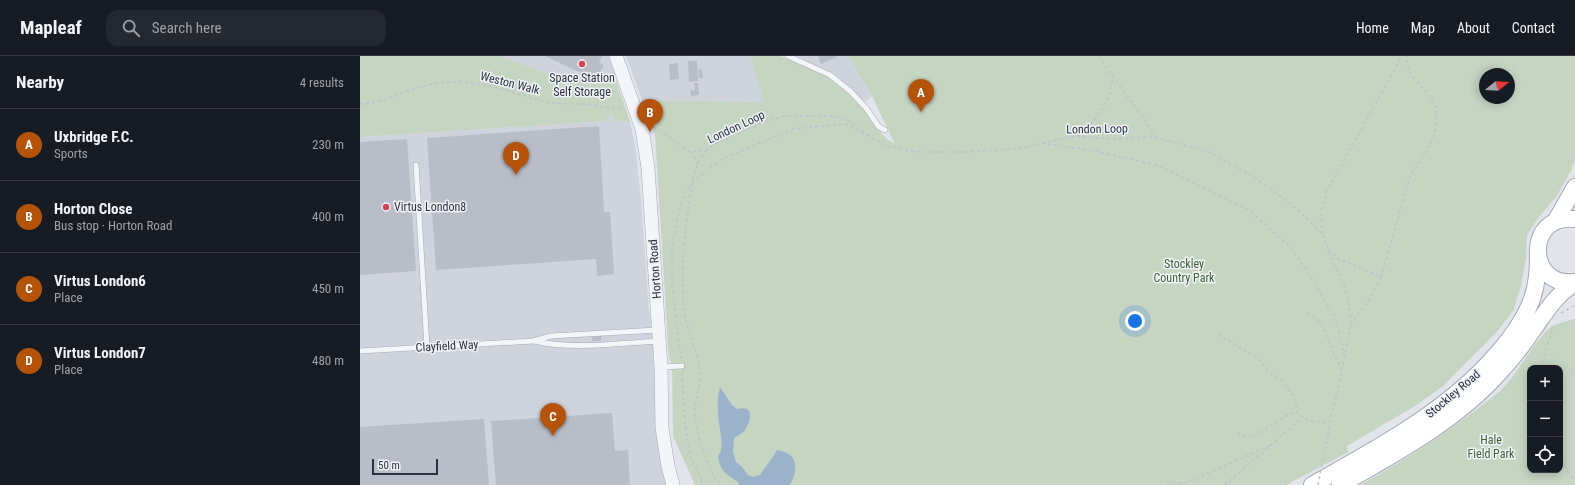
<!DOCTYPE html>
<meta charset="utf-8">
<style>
body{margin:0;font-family:"Roboto Condensed",sans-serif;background:#242831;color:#f1f3f6}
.controls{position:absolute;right:12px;bottom:12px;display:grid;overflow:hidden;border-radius:8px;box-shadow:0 2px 10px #0003}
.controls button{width:36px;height:36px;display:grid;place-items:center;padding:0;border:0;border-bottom:1px solid #363941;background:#171b24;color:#f1f3f6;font:20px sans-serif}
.compass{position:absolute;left:1119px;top:12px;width:36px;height:36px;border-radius:50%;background:#171b24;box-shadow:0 2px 10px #0003;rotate:72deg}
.scale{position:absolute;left:12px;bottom:10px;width:66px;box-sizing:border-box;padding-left:4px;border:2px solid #293242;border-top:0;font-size:11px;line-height:14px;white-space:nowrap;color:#293242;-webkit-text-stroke:3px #f1f3f7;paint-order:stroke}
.you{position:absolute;left:775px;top:265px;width:14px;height:14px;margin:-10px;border:3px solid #fff;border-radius:50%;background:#1a73e8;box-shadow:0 0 0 6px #1a73e833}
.badge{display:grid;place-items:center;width:26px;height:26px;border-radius:50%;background:#b45309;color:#fff;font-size:13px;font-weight:700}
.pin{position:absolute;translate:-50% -33px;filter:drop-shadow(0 1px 2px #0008)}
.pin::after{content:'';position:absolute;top:21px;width:14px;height:12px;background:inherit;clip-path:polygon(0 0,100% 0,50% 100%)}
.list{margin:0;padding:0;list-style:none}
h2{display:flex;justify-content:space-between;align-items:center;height:52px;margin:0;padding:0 16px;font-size:17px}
h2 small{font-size:13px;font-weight:400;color:#9ea1a6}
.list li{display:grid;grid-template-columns:26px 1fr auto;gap:12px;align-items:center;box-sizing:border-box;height:72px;padding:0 16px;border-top:1px solid #363941}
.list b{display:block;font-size:15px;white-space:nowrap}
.list p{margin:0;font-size:13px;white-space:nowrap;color:#9ea1a6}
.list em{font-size:13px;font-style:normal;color:#9ea1a6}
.icon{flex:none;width:22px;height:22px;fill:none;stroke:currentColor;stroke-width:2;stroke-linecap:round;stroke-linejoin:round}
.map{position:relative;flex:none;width:1215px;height:429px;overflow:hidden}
header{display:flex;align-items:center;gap:24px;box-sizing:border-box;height:56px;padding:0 20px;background:#171b24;border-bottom:1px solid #363941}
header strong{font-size:19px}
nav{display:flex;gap:22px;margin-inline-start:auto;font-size:14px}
.search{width:280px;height:36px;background:#242831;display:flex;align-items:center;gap:10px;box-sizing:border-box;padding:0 14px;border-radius:12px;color:#9ea1a6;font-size:15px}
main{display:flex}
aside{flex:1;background:#171b24}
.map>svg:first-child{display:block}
.built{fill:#cfd3dc}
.green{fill:#c6d4c2;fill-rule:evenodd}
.water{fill:#9bb2cb}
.building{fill:#b8bdc7}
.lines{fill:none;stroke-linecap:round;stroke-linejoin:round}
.service-casing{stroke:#a6abb4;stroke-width:6}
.tertiary-casing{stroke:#a6abb4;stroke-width:14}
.primary-casing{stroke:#a0a9b6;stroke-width:18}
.path{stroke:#bfc2c9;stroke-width:1.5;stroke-dasharray:3 3;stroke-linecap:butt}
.service{stroke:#f4f5f8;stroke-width:5}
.tertiary{stroke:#f4f5f8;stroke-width:13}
.primary{stroke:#fff;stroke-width:16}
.path-bridge{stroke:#bfc2c9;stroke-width:1.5;stroke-dasharray:3 3;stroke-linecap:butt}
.poi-dot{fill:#d34257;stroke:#f1f3f7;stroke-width:1.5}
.labels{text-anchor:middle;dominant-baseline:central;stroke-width:3;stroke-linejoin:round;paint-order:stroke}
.poi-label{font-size:12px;fill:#293242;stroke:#f1f3f7}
.street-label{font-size:12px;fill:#293242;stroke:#f1f3f7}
.park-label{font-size:12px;fill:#3d5f35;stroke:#f1f3f7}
</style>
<header>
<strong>Mapleaf</strong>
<div class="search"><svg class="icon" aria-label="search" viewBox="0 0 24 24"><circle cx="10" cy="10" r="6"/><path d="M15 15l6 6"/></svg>Search here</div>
<nav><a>Home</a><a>Map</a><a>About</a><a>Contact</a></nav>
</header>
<main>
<aside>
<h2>Nearby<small>4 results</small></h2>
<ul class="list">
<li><span class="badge">A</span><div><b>Uxbridge F.C.</b><p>Sports</p></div><em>230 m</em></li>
<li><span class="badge">B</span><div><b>Horton Close</b><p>Bus stop · Horton Road</p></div><em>400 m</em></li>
<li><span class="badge">C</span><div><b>Virtus London6</b><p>Place</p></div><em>450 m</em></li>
<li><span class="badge">D</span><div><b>Virtus London7</b><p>Place</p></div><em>480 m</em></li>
</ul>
</aside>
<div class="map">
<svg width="1215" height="429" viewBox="0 0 1215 429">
<rect width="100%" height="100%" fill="#e1e4ea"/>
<path class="built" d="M141 0H254L262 21 256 23 233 24 194 20Z
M266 0H390L404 46 282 44Z
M438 0H488L512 40 505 46 489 32Z
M253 59 254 64 270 66 275 89 281 143 289 256 294 280 307 429H0V81L247 65V60Z"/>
<path class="green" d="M0 0H141L194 20 233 24 256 23 270 66 254 64 253 59 247 60V65L0 81Z
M390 0H420L470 20 504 53 522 78 528 84 535 88 512 40 488 0H1215V103L1212 113 1196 141 1178 162 1167 179 1166 202 1161 230 1153 255 1136 277 1083 330 1055 350 987 390 988 396 926 429H335L313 380 312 307 309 303 295 78 282 44 404 46ZM1125 18H1149V42H1125Z
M1215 263V429H1000C1049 402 1095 371 1139 336 1156 322 1178 276 1195 269 1201 266 1208 265 1215 263ZM1170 312H1200V414H1170Z"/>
<path class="water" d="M360 331 372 349 377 353C395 349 391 364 385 374 383 377 377 380 374 382L373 396 376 406 382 411 388 419 393 421 400 419C406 410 412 403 417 394 438 397 439 412 430 429H379L378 426C366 418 360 415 358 400 366 391 358 369 358 357 357 348 358 340 360 331Z"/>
<path class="building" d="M185 0H242L239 7 244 9 240 17 235 16 234 19 219 16Z
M458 0H476L477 1 461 8Z
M328 5H337L338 25 329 26Z
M318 7 319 23 310 24 309 8Z
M342 13 343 22H339L338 14Z
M334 27H338L339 39 331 40 330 35 335 34Z
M239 70 244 156H250L254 218 237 220 236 203 76 214 67 82Z
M47 83 56 215 0 219V86Z
M241 280V285H232V281Z
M252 357 255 395 268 394 270 429H136L131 365Z
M124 363 129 429H0V371Z"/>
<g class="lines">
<defs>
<path id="service" d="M428 0 470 19 490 35 506 52 519 71 525 74
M56 109 67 291
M174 285C213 294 260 287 300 285
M0 295 173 285 191 280 298 274
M301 311 322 310"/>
<path id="tertiary" d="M256 0 282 73 288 112 301 311 302 372 308 410 313 429"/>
<path id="primary" d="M1215 163C1165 157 1166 232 1215 226
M1195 166 1215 131
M952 429C1018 392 1086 356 1136 299 1152 281 1166 262 1173 240 1177 227 1178 214 1178 201
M980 429C1036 397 1096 365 1139 317 1151 304 1163 289 1173 274 1186 256 1195 239 1215 227"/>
</defs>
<use href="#service" class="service-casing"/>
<use href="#tertiary" class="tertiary-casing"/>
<use href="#primary" class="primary-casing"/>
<path class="path" d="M739 0C756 28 778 52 795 80
M0 48C22 48 43 35 64 30 83 24 105 25 124 29 148 33 170 44 195 47 208 49 221 47 234 49 245 51 253 55 264 51
M293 71 303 76 330 96 346 94 355 88 401 67 425 60H474L489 65 510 81
M716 80 732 68 749 41 753 23
M682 87 716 80 750 83 795 81 849 96 894 121 924 143 941 157 963 178 968 194 986 234 989 251 991 268 978 333 970 366 967 384
M346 94C343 99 339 104 337 110 331 125 330 141 328 157 323 191 320 226 325 260 329 280 339 299 340 319 340 331 335 343 335 355 336 378 346 410 360 429
M330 96 335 102 337 108
M963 178 961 156 967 135 1042 0
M968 194 979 203 1021 221 1010 242 991 268
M1021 221 1050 121 1069 91 1075 75 1076 51 1067 37 1049 16 1046 0
M947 257C951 259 955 261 958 264 969 279 973 299 982 314
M1201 257 1215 249
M858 278 899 303 909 316 922 325 933 339 937 352V356C946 366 957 366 970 366
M321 303 312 231V189L320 151 326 135 331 128 351 111 364 102 433 73 485 68 527 90 557 96H608L664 92 681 87 735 95 796 109 889 154 927 188 940 204 975 261 985 302
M1182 312 1185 296 1192 275V270
M322 317 325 369 331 402 344 429
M878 376C894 392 919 358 937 356
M1200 399 1209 419 1215 423
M807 429 828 426 911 389
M865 429 920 381 942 362"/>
<use href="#service" class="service"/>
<use href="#tertiary" class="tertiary"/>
<use href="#primary" class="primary"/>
<path class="path-bridge" d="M958 429 967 384"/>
</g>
<g class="poi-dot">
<circle cx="222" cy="8" r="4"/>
<circle cx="26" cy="151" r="4"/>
</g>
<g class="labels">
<g class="poi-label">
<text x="222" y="22">Space Station<tspan x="222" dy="14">Self Storage</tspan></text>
<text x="34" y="151" text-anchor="start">Virtus London8</text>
</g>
<g class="street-label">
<text transform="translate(150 27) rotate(14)">Weston Walk</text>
<text transform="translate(376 71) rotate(-25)">London Loop</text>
<text transform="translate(737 73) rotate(-1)">London Loop</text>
<text transform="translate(295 213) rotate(-94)">Horton Road</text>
<text transform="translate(87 290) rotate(-3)">Clayfield Way</text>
<text transform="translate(1093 338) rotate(-40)">Stockley Road</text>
</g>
<g class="park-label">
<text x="824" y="208">Stockley<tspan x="824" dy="14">Country Park</tspan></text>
<text x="1131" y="384">Hale<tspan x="1131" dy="14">Field Park</tspan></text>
</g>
</g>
</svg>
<div class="controls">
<button>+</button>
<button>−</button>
<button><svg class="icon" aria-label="locate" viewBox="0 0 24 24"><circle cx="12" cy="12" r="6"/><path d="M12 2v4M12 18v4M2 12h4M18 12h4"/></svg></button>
</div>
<svg class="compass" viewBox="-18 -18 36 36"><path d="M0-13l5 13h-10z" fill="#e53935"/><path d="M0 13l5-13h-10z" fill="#9ea1a6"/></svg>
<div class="scale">50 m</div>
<div class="you"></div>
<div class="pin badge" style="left:561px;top:56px">A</div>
<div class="pin badge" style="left:290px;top:76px">B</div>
<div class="pin badge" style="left:193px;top:380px">C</div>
<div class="pin badge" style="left:156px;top:119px">D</div>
</div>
</main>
